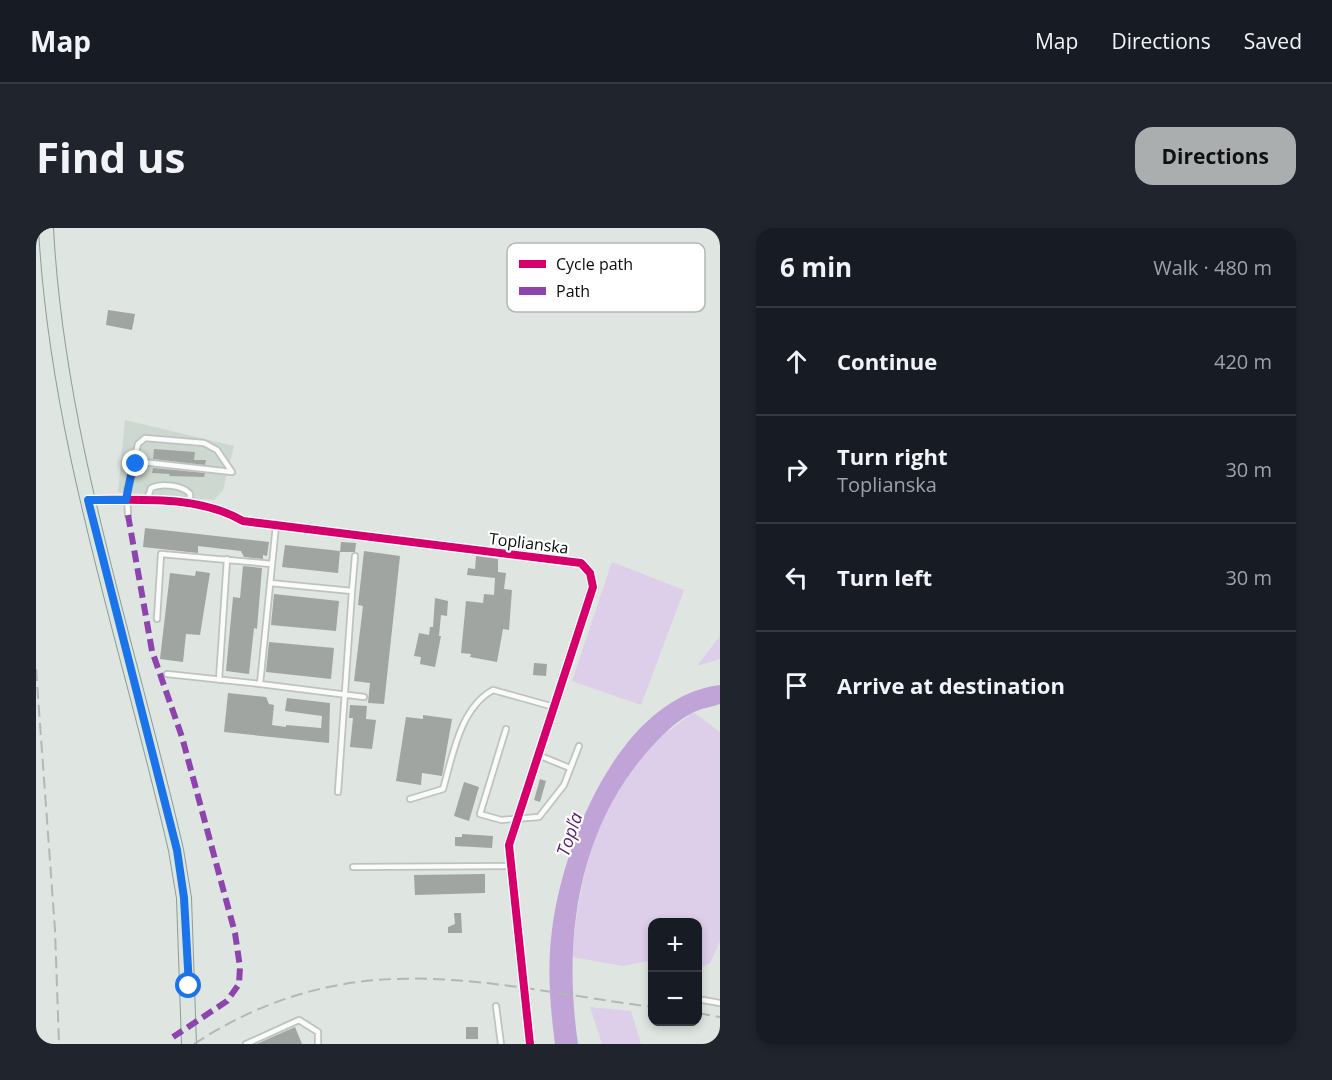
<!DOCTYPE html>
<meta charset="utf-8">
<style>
body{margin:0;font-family:"Open Sans",sans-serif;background:#20242c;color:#f1f3f6}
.controls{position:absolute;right:18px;bottom:18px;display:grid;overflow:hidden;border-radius:12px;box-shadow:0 3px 9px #0003}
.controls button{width:54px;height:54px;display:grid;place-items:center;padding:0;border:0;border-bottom:2px solid #363941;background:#171b24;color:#f1f3f6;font:30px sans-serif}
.stop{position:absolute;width:18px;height:18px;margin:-14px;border:4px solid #1a73e8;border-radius:50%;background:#fff}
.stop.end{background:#1a73e8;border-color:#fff;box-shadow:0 2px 6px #0008}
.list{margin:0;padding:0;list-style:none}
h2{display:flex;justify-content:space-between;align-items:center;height:78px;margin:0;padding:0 24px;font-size:26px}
h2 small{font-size:20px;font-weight:400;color:#9ea1a6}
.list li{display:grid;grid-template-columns:39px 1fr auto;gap:18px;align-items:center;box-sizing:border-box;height:108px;padding:0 24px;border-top:2px solid #363941}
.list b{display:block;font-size:22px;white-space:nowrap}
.list p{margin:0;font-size:20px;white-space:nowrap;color:#9ea1a6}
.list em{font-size:20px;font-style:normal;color:#9ea1a6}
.icon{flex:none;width:33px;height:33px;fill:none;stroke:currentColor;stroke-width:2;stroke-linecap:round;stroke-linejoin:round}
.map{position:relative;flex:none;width:684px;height:816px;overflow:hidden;border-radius:18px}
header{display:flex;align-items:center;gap:36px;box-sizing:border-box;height:84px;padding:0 30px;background:#171b24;border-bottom:2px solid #363941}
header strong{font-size:28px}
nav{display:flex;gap:33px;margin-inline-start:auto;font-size:21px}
.intro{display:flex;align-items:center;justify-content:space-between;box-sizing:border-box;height:144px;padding:0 36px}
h1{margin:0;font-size:42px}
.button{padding:15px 27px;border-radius:18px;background:#aaaeae;color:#111;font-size:21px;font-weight:700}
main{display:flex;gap:36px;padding:0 36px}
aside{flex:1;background:#171b24;border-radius:18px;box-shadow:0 3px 9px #0003}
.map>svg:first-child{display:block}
.built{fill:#cdd9d0}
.green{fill:#ddceea}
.water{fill:#c1a4d7}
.building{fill:#a0a5a1}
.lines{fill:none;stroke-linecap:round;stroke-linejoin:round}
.service-casing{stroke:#bec3bf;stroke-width:8}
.minor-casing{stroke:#bec3bf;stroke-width:11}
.primary-casing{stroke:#8c9e94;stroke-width:16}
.service{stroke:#fafbfa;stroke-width:4.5}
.minor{stroke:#fafbfa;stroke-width:8}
.primary{stroke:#dce5e0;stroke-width:14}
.rail{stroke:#b5b6b6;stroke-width:2;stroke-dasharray:12 6;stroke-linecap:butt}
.quiet{stroke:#8e44ad;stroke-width:6;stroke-dasharray:12 6;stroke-linecap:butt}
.cycleway-casing{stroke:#fff;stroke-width:11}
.cycleway{stroke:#d6006c;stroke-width:8}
.route{stroke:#1a73e8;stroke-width:8}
.labels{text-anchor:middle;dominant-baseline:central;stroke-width:4.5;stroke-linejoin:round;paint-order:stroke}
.street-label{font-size:16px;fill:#090d0a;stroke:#fff}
.water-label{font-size:18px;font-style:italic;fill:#551c75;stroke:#fff}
.key{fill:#fff;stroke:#b5b6b6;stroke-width:1.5}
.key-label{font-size:16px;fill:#090d0a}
</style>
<header>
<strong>Map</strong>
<nav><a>Map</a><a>Directions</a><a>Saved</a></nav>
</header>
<div class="intro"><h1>Find us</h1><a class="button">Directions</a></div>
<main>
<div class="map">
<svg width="684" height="816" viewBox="0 0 684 816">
<rect width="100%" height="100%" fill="#dfe5e0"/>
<path class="built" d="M89 192 198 218 187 262 178 272 82 264Z"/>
<path class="green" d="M576 334 648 362 605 477 536 453Z
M684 408V431L661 438Z
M657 484 684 504V713L674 735 662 740V694H616V732L587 738 536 729C543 655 558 573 614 519 627 506 643 496 657 484Z
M554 779 595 783 605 816H566Z"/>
<path class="water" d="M684 457V476C676 479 666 480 658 484 636 494 612 522 598 540 539 619 528 720 542 816H519C514 779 511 739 516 702 527 615 584 469 684 457Z"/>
<path class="building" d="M72 82 99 86 96 102 70 97Z
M118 221 159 224 158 232H170L169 237 117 231Z
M117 240 169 245 168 249 133 248 134 246 116 245Z
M109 300 233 314 231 328 227 327V331L208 329 205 323 162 318V325L107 319Z
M305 314 320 315 319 324H304Z
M249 317 304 323 302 345 246 339Z
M328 323 364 328 348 476 332 475 334 455 318 453 327 378 322 377Z
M440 328 462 331V344L470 345 468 361 476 362 473 402 467 401 461 434 434 429 435 426 425 425 430 373 447 375 448 366 458 367 459 350 431 347 432 340 439 341Z
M207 338 226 340 221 401 218 400 213 446 190 443 197 369 204 370Z
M160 343 174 345 164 407 150 406 147 434 124 431 134 345 159 348Z
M238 366 303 373 300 403 235 397Z
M399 370 412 373 411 388 405 387 403 408H405L399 439 384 436 385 429 378 428 383 405 393 407 394 399H397Z
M233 414 298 420 295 451 230 444Z
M498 435 511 436 510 448 497 447Z
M192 465 230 469 233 476 238 477 236 497 250 499V497L285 500 286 488 249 483 251 470 294 475 293 515 188 504Z
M314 477 331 478 330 491 340 492 336 521 314 519 317 490H313Z
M387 487 416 491 406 548 386 545 385 557 360 553 370 489 387 491Z
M504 551 510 553 504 574 498 572Z
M428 554 443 559 433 593 418 588Z
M426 606 457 608 456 620 419 618V609H426Z
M449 646V665L379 667 378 647Z
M418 685H425L426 705H412V699L419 696Z
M259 799 266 816H221L234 810Z
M430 799H442V811H430Z"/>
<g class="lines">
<defs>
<path id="service" d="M96 240 102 216 109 210 168 215 181 222 196 244
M111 272 115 260C125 255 147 257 154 266V276
M92 287 91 261 100 236 106 234 196 244
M234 355 316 363 302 564
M316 363 319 328
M121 391 125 326 236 336
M131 446 224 456 240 297
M183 452 191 331
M224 456 328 469
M470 501 444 586 465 592 503 589 528 557 543 518
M502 527 534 540
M374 571 407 561C417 527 424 480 457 462L518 479
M317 639 475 638
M667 772 684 775
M460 778 465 816
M210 816 263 792 282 804V816"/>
<path id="minor" d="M53 272C103 272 162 267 207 293L545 335 554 345 557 359 473 617 494 816"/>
<path id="primary" d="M10 0C21 212 93 417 140 622L148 670 153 816"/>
</defs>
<use href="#service" class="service-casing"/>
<use href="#minor" class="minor-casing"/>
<use href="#primary" class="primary-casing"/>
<use href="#service" class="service"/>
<use href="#minor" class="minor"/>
<use href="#primary" class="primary"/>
<path class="rail" d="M0 441 19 702 23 816
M662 785 684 789
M158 816C315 714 445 756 616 779"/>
<path class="quiet" d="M92 287 116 423 146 509 199 705 204 739 203 756 191 773 137 809"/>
<defs>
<path id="cycleway" d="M53 272C103 272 162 267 207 293L545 335 554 345 557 359 473 617 494 816"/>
</defs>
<use href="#cycleway" class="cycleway-casing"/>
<use href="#cycleway" class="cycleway"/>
</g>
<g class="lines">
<path class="route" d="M100 236 96 242 90 272H52L141 622 148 670 153 758"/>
</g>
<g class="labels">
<g class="street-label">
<text transform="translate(493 315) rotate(7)">Toplianska</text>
</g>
<g class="water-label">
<text transform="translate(533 606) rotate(-71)">Topľa</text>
</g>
</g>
<rect x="471" y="15" width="198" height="69" rx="9" class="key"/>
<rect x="483" y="32" width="27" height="8" fill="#d6006c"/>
<rect x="483" y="59" width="27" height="8" fill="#8e44ad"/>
<g class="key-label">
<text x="520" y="42">Cycle path</text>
<text x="520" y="69">Path</text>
</g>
</svg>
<div class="controls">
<button>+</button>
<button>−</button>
</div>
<div class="stop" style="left:153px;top:758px"></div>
<div class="stop end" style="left:100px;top:236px"></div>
</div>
<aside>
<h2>6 min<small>Walk · 480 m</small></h2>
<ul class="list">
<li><svg class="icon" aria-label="ahead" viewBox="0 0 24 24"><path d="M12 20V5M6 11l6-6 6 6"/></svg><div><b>Continue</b></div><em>420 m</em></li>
<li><svg class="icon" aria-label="right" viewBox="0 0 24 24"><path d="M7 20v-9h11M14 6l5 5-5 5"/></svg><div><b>Turn right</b><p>Toplianska</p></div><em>30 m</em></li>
<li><svg class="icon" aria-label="left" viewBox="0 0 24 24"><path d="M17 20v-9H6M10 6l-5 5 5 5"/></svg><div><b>Turn left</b></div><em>30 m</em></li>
<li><svg class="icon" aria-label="arrive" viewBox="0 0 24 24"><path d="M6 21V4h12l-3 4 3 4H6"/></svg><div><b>Arrive at destination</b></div></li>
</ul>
</aside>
</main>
